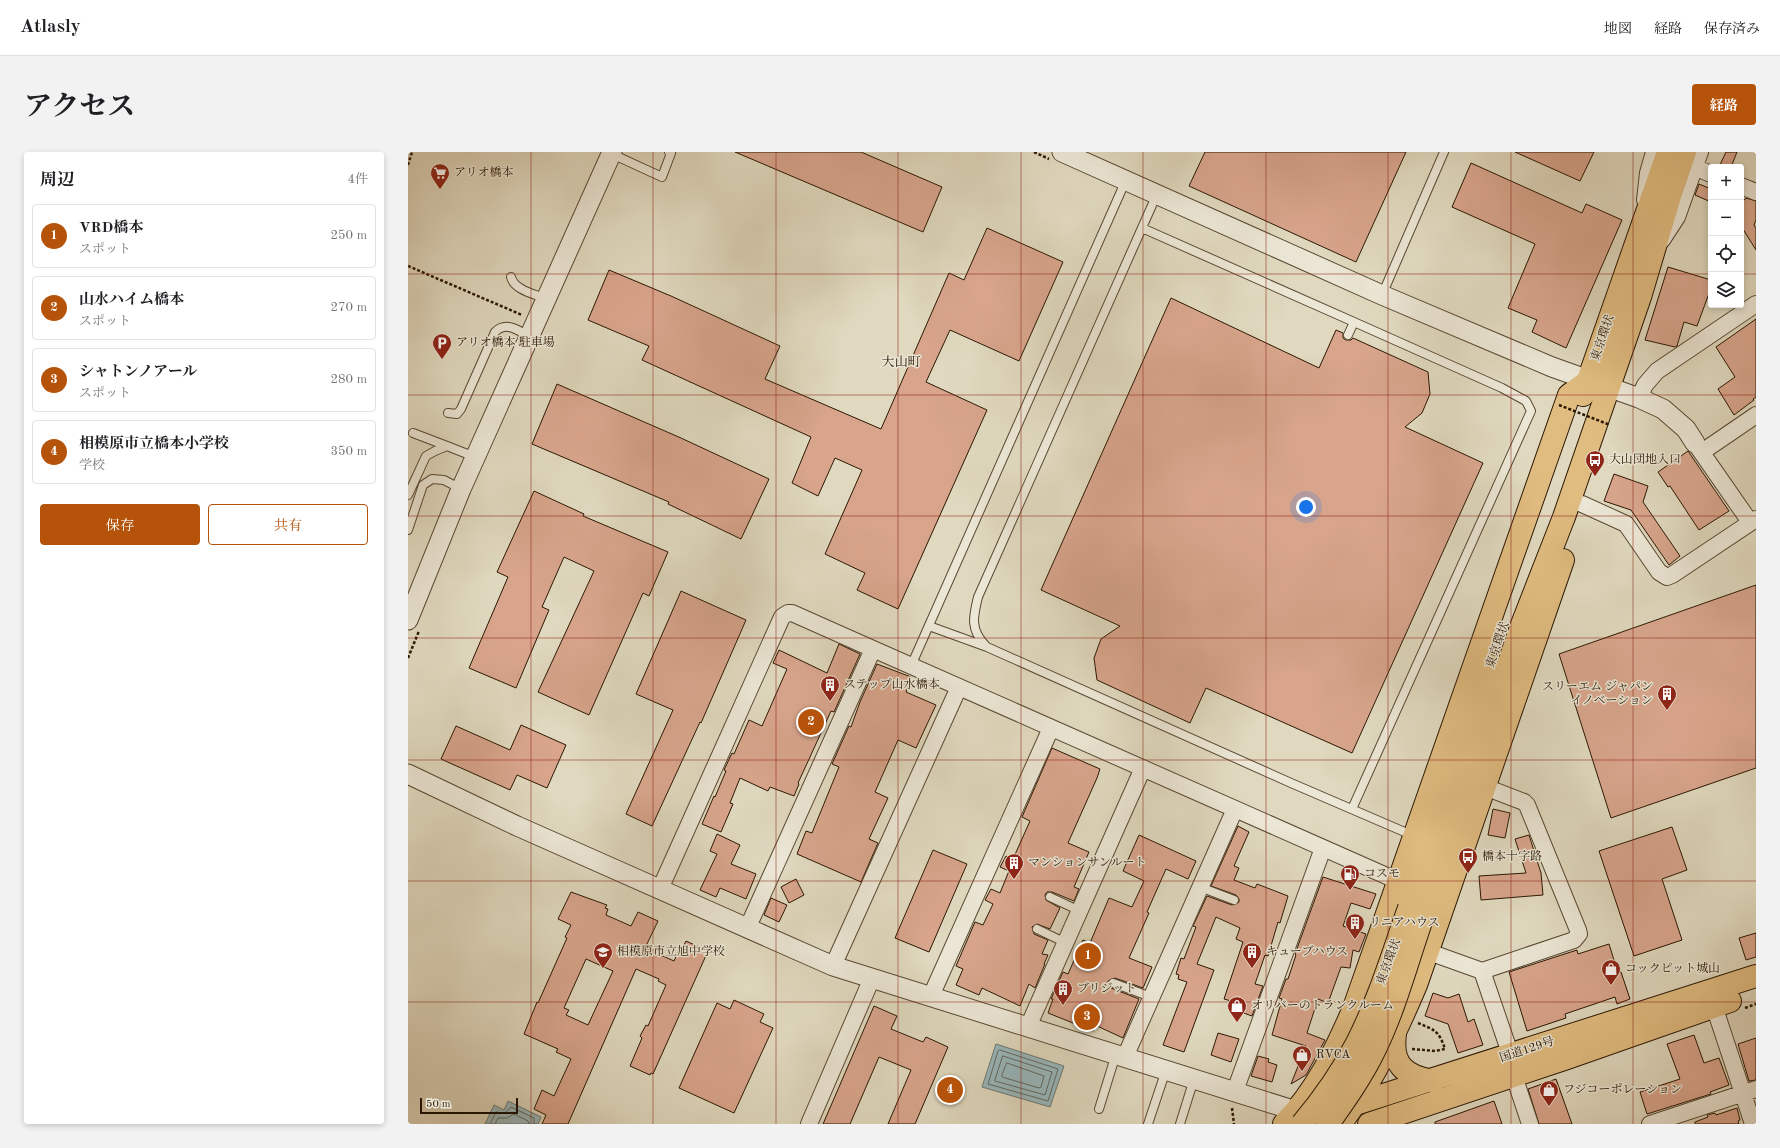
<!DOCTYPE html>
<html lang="ja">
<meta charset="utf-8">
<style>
body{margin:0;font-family:"Old Standard TT","Noto Serif JP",serif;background:#f2f2f2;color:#202124}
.controls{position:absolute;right:12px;top:12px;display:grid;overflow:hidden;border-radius:4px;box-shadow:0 2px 6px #0003}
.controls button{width:36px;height:36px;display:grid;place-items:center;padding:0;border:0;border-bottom:1px solid #e0e0e0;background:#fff;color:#202124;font:20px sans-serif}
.scale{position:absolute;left:12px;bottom:10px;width:98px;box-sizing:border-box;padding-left:4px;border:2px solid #2a1702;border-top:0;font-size:11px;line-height:14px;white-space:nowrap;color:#2a1702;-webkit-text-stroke:3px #ebe6d5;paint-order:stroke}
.you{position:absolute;left:898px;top:355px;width:14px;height:14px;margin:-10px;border:3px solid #fff;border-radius:50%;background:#1a73e8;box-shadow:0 0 0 6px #1a73e833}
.badge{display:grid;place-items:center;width:26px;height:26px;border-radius:50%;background:#b45309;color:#fff;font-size:13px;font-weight:700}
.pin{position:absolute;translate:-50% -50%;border:2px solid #fff;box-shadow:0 1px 4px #0006}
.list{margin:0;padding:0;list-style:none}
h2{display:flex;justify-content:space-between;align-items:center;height:52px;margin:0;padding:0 16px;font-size:17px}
h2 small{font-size:13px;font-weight:400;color:#757577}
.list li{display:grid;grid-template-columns:26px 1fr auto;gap:12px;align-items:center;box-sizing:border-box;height:64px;margin:0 8px 8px;padding:0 8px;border:1px solid #e0e0e0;border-radius:4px}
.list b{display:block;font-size:15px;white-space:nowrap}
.list p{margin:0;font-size:13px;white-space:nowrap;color:#757577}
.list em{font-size:13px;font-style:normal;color:#757577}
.actions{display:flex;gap:8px;padding:12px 16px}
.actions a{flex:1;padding:9px 0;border:1px solid #b45309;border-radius:4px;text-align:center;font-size:14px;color:#b45309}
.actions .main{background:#b45309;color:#fff}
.icon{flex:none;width:22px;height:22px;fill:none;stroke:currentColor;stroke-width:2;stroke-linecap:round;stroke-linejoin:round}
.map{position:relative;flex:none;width:1348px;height:972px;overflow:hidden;border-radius:4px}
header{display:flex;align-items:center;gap:24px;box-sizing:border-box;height:56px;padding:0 20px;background:#fff;border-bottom:1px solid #e0e0e0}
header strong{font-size:19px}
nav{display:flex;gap:22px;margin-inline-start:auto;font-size:14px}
.intro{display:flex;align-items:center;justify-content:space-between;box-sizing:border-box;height:96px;padding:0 24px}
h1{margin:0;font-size:28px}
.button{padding:10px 18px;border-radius:4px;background:#b45309;color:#fff;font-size:14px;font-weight:700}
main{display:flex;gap:24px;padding:0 24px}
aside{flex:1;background:#fff;border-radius:4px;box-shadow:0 2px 6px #0003}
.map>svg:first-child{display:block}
.water{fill:#98b7bc;stroke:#6c7772}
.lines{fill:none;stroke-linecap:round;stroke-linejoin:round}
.shore{stroke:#61675f;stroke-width:1}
.building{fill:#d8a58c;stroke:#2a1702;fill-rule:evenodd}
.service-casing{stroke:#584831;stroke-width:10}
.minor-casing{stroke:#584831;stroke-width:18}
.tertiary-casing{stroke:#584831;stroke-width:21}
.trunk-casing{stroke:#2a1702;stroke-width:24}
.path{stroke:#2a1702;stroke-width:2.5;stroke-dasharray:3 2;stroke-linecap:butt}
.service{stroke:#ebe6d5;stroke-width:8}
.minor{stroke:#ebe6d5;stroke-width:16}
.tertiary{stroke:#ebe6d5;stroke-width:19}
.trunk{stroke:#e0bc80;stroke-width:22}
.trunk-bridge-casing{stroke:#2a1702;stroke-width:24;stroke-linecap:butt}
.path-bridge{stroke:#2a1702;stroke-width:2.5;stroke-dasharray:3 2;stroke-linecap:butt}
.trunk-bridge{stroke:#e0bc80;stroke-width:22}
.grid{fill:none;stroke:#8f2418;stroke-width:1;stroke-opacity:0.55}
.labels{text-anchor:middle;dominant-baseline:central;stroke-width:3;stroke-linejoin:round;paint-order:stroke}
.poi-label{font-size:12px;fill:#2a1702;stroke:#ebe6d5;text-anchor:start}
.street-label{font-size:12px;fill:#2a1702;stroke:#ebe6d5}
.neighbourhood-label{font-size:13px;fill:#2a1702;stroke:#ebe6d5}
</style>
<header>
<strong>Atlasly</strong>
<nav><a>地図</a><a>経路</a><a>保存済み</a></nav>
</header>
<div class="intro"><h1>アクセス</h1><a class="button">経路</a></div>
<main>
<aside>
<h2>周辺<small>4件</small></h2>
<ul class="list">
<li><span class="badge">1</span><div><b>VRD橋本</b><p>スポット</p></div><em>250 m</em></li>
<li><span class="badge">2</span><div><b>山水ハイム橋本</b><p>スポット</p></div><em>270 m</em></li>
<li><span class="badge">3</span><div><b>シャトンノアール</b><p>スポット</p></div><em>280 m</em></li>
<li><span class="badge">4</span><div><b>相模原市立橋本小学校</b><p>学校</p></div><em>350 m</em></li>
</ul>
<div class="actions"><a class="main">保存</a><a>共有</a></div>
</aside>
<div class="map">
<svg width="1348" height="972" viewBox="0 0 1348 972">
<rect width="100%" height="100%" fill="#e0d9bf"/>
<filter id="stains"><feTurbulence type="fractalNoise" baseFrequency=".005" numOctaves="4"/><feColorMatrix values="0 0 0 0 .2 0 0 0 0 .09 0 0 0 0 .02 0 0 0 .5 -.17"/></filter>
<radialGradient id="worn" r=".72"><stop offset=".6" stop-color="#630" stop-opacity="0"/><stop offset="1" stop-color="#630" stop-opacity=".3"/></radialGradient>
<path class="water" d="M588 892 656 914 642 955 574 935Z
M100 949 133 965 130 972H77L86 953 96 958Z"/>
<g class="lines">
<path class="shore" d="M592 898 650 917 640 949 580 932 590 899Z
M595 904 644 920 637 943 587 929Z
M599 911 636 924 633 935 631 936 594 925V923Z
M82 972 88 960 97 961 103 955 126 966V972
M87 972 90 966H99L106 962 120 969 121 972"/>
</g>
<path class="building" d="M327 0H453L534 35 515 80Z
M797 0H998L948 110 781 34Z
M1107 0H1186L1172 29Z
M1318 0H1329L1323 15H1311Z
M1063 11 1174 61 1178 52 1214 68 1158 196 1124 180 1129 168 1100 156 1127 92 1044 55Z
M1291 32 1303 37V50L1287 43Z
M1338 46 1348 49V68L1346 73 1348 76V98L1333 74V47L1336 48Z
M579 76 655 110 611 209 542 178 518 230 579 258 490 457 449 438 457 421 417 402 454 318 427 306 410 344 384 331 403 285 234 208 241 194 180 168 201 118 263 144 372 194 357 227 473 277 541 121 556 128Z
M1260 115 1303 128V136L1289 174 1276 170 1269 194 1267 195 1237 188Z
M763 146 911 216 928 178 935 181V186L938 188H943L945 186 1020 220 1022 242 1014 261 997 275 1075 311 944 601 798 536 782 571 689 528 686 506 693 487 712 474 633 438Z
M1348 167V245L1345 247 1346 248 1326 263 1310 237 1327 225 1308 195Z
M149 232 273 286 361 327 333 387 260 352 261 350 124 292Z
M1280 299 1321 359 1291 378 1262 334 1260 335 1250 320Z
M1206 322 1240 334 1235 350 1272 404 1261 413 1223 358 1196 349Z
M126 339 176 362 175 364 260 400 241 444 235 441 181 563 130 540 186 419 156 405 134 455 141 458 108 536 61 516 100 425 89 420Z
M1348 433V616L1203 666 1151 502Z
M273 439 338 468 293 571 292 570 244 674 218 662 265 558 228 542Z
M431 492 452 502 426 560 423 559 402 605 390 631 391 632 386 644 362 635 360 639 332 626 322 651 325 652 313 680 294 672 306 644 307 645 318 619 316 618 324 601 326 602 341 568 354 574 379 517 365 511 371 498 419 521Z
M469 512 503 525 498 540 528 553 508 596 490 588 467 640 480 646 461 687 470 691 453 730 389 702 398 679 404 681 431 615 424 612 441 574 443 575 452 550Z
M113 573 158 593 139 636 109 623 102 638 33 607 48 574 102 598Z
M644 596 692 617 689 626 660 691 681 700 666 735 671 737 666 749 644 740H639L637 743 638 748 652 756 642 777 629 772 624 775 626 782 640 788 634 802 640 803 636 812H637L627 836 621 832 612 854 574 836 571 843 548 833 555 817 548 814 567 770 575 773 585 752 577 748 583 737 592 741 601 719 592 715 598 704 605 707 622 669 614 665Z
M1085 657 1102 661 1097 686 1080 683Z
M830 674 841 680 826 714 831 716 826 728 847 736 849 732 880 744 872 771 870 770 860 804 857 803 847 832 855 834 844 864 827 858V854L821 852 823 849 816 847 835 790 828 787 832 776 808 765 789 812 806 818 776 900 755 893 779 830 770 827 771 823 768 822 773 806 776 807 788 775 785 774 799 744 824 753 831 750V747L828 743 803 734Z
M1264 675 1279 718 1254 727 1274 788 1226 804 1191 699Z
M309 682 332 693 323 712 348 722 338 747 312 736 308 745 292 738 309 702 302 699Z
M731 683 788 709 780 727 758 717 739 760 741 761 721 806 744 815 735 836 707 826 700 829V832L703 836 731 847 715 886 687 873 685 879 640 861 645 847H643L655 820 660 822 675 788 682 791 701 746 724 755 736 729 715 719Z
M1121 683 1133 721 1135 743 1073 748 1071 724 1118 721 1107 687Z
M525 698 559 712 521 800 487 786Z
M915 725 968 742 962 757 943 751 935 774 958 782 951 800 945 798 942 816 933 815 920 851 910 847 899 881 917 888 898 923 883 932 898 894 864 883 874 847 871 846 878 827H880L888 803 887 802Z
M388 727 396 743 381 751 373 735Z
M163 740 199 753 197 756 200 757 198 763 223 774 230 760 250 769 238 794 247 798 246 800 266 809 272 796 274 797 278 789 300 799 245 922 243 921 242 923 222 914 234 886 232 884 238 873 240 874 258 833 250 829 251 827 228 817 160 972H134L138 963 126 957 134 938 146 944 163 907 148 900 150 897 116 882 129 850 130 851 159 786 157 785 163 773 150 767ZM178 807 205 819 180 873 158 863 161 858 156 856Z
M363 746 379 753 371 770 356 763Z
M1348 781V805L1338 808 1331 786Z
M1201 792 1210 821 1213 820 1222 847 1209 852 1207 845 1157 862 1158 866 1119 879 1101 820 1169 798 1170 802Z
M1025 841 1040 846 1051 842 1060 870 1066 867 1075 893 1050 901 1040 872 1017 864Z
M326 848 356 862 352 870 365 876 326 961 271 936 309 851 322 857Z
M466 854 489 864 483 877 515 890 518 885 540 895 507 972H480L503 918 471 905 442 972H415Z
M810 881 831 887 823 910 803 903Z
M1286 883 1296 911 1311 906 1321 933 1302 940 1303 942 1239 962 1232 940 1272 927 1259 892Z
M1348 886V928L1341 929 1330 892Z
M850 904 861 907 860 910 869 913 864 930 843 924Z
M1148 927 1164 972H1131L1120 937Z
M1086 949 1094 972H1027V970Z
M1329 956 1332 968 1330 969 1331 972H1287V970L1300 965 1299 963 1307 961 1308 963Z"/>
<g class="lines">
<defs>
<path id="service" d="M204 2 254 25 263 1 261 0
M734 76 946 170
M103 125C106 138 127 142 138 147
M974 143 1036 0
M940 183 946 170 1094 236 1118 249 1123 259 944 657
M40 261 49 262 53 257 87 180C98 169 109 178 121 184
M5 281 39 294
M0 343 18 304 27 299 39 294 67 305
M0 378 15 333 24 327 36 328 53 337
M521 474 579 495 883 631 1006 684
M578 494C562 478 565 465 570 445L749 42
M503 514 718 28
M792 735 826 748
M642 745 672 759
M629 777 658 791
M705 831 743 845
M691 957 708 902
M740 972 758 918
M772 972 786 927"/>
<path id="minor" d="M1286 15 1303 22
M1333 34 1348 40
M1237 48 1240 21 1246 0
M1254 88 1269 65 1292 0
M1231 246 1237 233 1249 219 1348 152
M1287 291 1342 370
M1294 300 1348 263
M1174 352 1218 372 1251 420 1259 425 1264 423 1348 367
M252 737 374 465 380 461H384L465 497 990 729
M339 777 465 497
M1021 800 1074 819 1103 904
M425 814 551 535
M1074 819 1166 788 1171 782 1170 778 1119 653 1116 650 1077 635
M523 844 643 576
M1306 854 1345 972
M620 875 735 616
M717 905 827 657
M1106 924 1122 972
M827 939 915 696
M401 972 464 826
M1242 972 1348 937"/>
<path id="tertiary" d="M654 0 974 143 1144 215 1231 246 1255 257 1278 277 1287 291
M0 468 53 337 204 0
M0 622 109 674 425 814 888 959"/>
<path id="trunk" d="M1175 243 1260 0
M1001 756 1083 514
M1016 761 1113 475 1156 365 1232 145 1262 44 1277 0
M987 882C983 912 996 924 1025 929
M941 954 1348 824
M876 972C908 939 928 898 946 856L1161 243 1180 229
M932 972C965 930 987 882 1008 833L1155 408
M961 972 1156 907 1322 849"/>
</defs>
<use href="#service" class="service-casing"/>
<use href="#minor" class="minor-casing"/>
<use href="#tertiary" class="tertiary-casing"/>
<use href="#trunk" class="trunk-casing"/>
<path class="path" d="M626 0 641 7
M0 13 4 0
M0 114 114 163
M0 506 11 479
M1337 856 1348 852
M1004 897 1027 899 1037 897C1031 879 1027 878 1010 871
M824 956 826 972"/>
<use href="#service" class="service"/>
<use href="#minor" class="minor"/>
<use href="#tertiary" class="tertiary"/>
<use href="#trunk" class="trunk"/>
<defs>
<path id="trunk-bridge" d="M894 972C915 947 934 920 949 891 971 848 985 801 1001 756
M920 972C937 948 954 924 967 897 988 854 1000 806 1016 761"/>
</defs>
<use href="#trunk-bridge" class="trunk-bridge-casing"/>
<path class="path-bridge" d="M1151 253 1202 273"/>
<use href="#trunk-bridge" class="trunk-bridge"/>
</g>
<path class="grid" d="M123 0V972M245 0V972M368 0V972M490 0V972M613 0V972M735 0V972M858 0V972M980 0V972M1103 0V972M1225 0V972M0 122H1303M1333 122H1348M0 243H1348M0 364H1348M0 486H1348M0 608H1348M0 729H1348M0 850H1348"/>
<defs>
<symbol id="supermarket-pin" viewBox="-11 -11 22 30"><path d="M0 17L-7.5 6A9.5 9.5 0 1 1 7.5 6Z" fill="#8f2418" stroke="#ebe6d5"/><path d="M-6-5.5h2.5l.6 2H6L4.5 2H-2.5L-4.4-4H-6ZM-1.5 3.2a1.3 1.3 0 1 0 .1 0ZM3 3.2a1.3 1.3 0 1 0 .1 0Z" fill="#fff"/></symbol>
<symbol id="parking-pin" viewBox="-11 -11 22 30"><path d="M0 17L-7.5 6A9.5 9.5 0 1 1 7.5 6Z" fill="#8f2418" stroke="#ebe6d5"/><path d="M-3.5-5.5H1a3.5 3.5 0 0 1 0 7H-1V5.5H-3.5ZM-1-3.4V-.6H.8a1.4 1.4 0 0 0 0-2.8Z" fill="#fff"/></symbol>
<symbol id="bus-pin" viewBox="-11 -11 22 30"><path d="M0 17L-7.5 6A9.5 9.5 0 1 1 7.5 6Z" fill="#8f2418" stroke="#ebe6d5"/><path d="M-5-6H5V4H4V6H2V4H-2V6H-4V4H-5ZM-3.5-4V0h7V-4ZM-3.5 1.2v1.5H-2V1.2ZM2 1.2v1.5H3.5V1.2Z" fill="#fff"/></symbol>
<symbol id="building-pin" viewBox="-11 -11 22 30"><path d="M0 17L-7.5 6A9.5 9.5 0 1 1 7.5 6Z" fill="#8f2418" stroke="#ebe6d5"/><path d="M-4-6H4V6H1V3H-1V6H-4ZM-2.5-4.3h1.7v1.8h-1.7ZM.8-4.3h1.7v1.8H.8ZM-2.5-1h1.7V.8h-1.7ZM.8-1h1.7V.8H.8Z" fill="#fff"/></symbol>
<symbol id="fuel-pin" viewBox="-11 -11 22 30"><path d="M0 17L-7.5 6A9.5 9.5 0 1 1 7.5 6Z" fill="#8f2418" stroke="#ebe6d5"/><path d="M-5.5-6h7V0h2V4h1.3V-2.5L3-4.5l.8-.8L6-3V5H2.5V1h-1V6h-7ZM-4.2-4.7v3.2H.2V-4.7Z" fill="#fff"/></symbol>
<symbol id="school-pin" viewBox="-11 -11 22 30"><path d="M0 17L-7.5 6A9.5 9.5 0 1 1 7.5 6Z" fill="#8f2418" stroke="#ebe6d5"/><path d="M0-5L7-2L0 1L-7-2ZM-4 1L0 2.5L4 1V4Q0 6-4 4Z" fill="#fff"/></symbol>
<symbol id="shop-pin" viewBox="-11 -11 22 30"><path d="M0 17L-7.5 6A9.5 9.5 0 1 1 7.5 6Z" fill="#8f2418" stroke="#ebe6d5"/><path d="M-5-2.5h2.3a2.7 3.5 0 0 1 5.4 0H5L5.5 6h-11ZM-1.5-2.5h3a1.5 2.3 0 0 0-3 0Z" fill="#fff"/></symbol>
</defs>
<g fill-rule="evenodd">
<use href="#supermarket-pin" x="21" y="10" width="22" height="30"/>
<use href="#parking-pin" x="23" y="180" width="22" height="30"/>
<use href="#bus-pin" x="1176" y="297" width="22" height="30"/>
<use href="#building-pin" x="411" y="522" width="22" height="30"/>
<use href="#building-pin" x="1248" y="531" width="22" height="30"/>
<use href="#bus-pin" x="1049" y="694" width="22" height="30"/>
<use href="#building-pin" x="595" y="700" width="22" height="30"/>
<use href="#fuel-pin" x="931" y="711" width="22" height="30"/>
<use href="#building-pin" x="936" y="760" width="22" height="30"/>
<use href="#school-pin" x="184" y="789" width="22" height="30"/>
<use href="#building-pin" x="833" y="789" width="22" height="30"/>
<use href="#shop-pin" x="1192" y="806" width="22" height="30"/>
<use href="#building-pin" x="644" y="826" width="22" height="30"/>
<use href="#shop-pin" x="818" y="843" width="22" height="30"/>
<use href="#shop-pin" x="883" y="892" width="22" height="30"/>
<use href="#shop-pin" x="1130" y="927" width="22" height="30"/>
</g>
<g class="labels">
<g class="poi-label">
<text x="46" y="21">アリオ橋本</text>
<text x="48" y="191">アリオ橋本 駐車場</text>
<text x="1201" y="308">大山団地入口</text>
<text x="436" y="533">ステップ山水橋本</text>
<text x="1245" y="535" text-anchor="end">スリーエム ジャパン<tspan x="1245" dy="14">イノベーション</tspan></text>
<text x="1074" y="705">橋本十字路</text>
<text x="620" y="711">マンションサンルート</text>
<text x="956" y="722">コスモ</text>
<text x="961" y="771">リニアハウス</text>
<text x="209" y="800">相模原市立旭中学校</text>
<text x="858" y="800">キューブハウス</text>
<text x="1217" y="817">コックピット城山</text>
<text x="669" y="837">ブリジット</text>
<text x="843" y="854">オリバーのトランクルーム</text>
<text x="908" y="903">RVCA</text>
<text x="1155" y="938">フジコーポレーション</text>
</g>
<g class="street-label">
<text transform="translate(1195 186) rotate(-71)">東京環状</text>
<text transform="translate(1090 493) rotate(-71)">東京環状</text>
<text transform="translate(981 810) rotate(-70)">東京環状</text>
<text transform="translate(1119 898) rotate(-18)">国道129号</text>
</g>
<g class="neighbourhood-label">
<text x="493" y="210">大山町</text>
</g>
</g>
<rect width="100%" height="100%" filter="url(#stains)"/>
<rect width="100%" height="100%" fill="url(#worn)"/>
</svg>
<div class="controls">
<button>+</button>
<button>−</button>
<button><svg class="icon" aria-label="locate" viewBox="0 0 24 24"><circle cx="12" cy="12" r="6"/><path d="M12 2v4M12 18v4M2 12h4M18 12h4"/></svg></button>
<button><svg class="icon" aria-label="layers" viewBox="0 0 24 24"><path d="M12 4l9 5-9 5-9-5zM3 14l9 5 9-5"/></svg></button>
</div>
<div class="scale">50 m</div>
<div class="you"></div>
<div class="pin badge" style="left:680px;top:804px">1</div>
<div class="pin badge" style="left:403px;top:570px">2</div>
<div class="pin badge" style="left:679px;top:865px">3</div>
<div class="pin badge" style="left:542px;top:938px">4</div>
</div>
</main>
